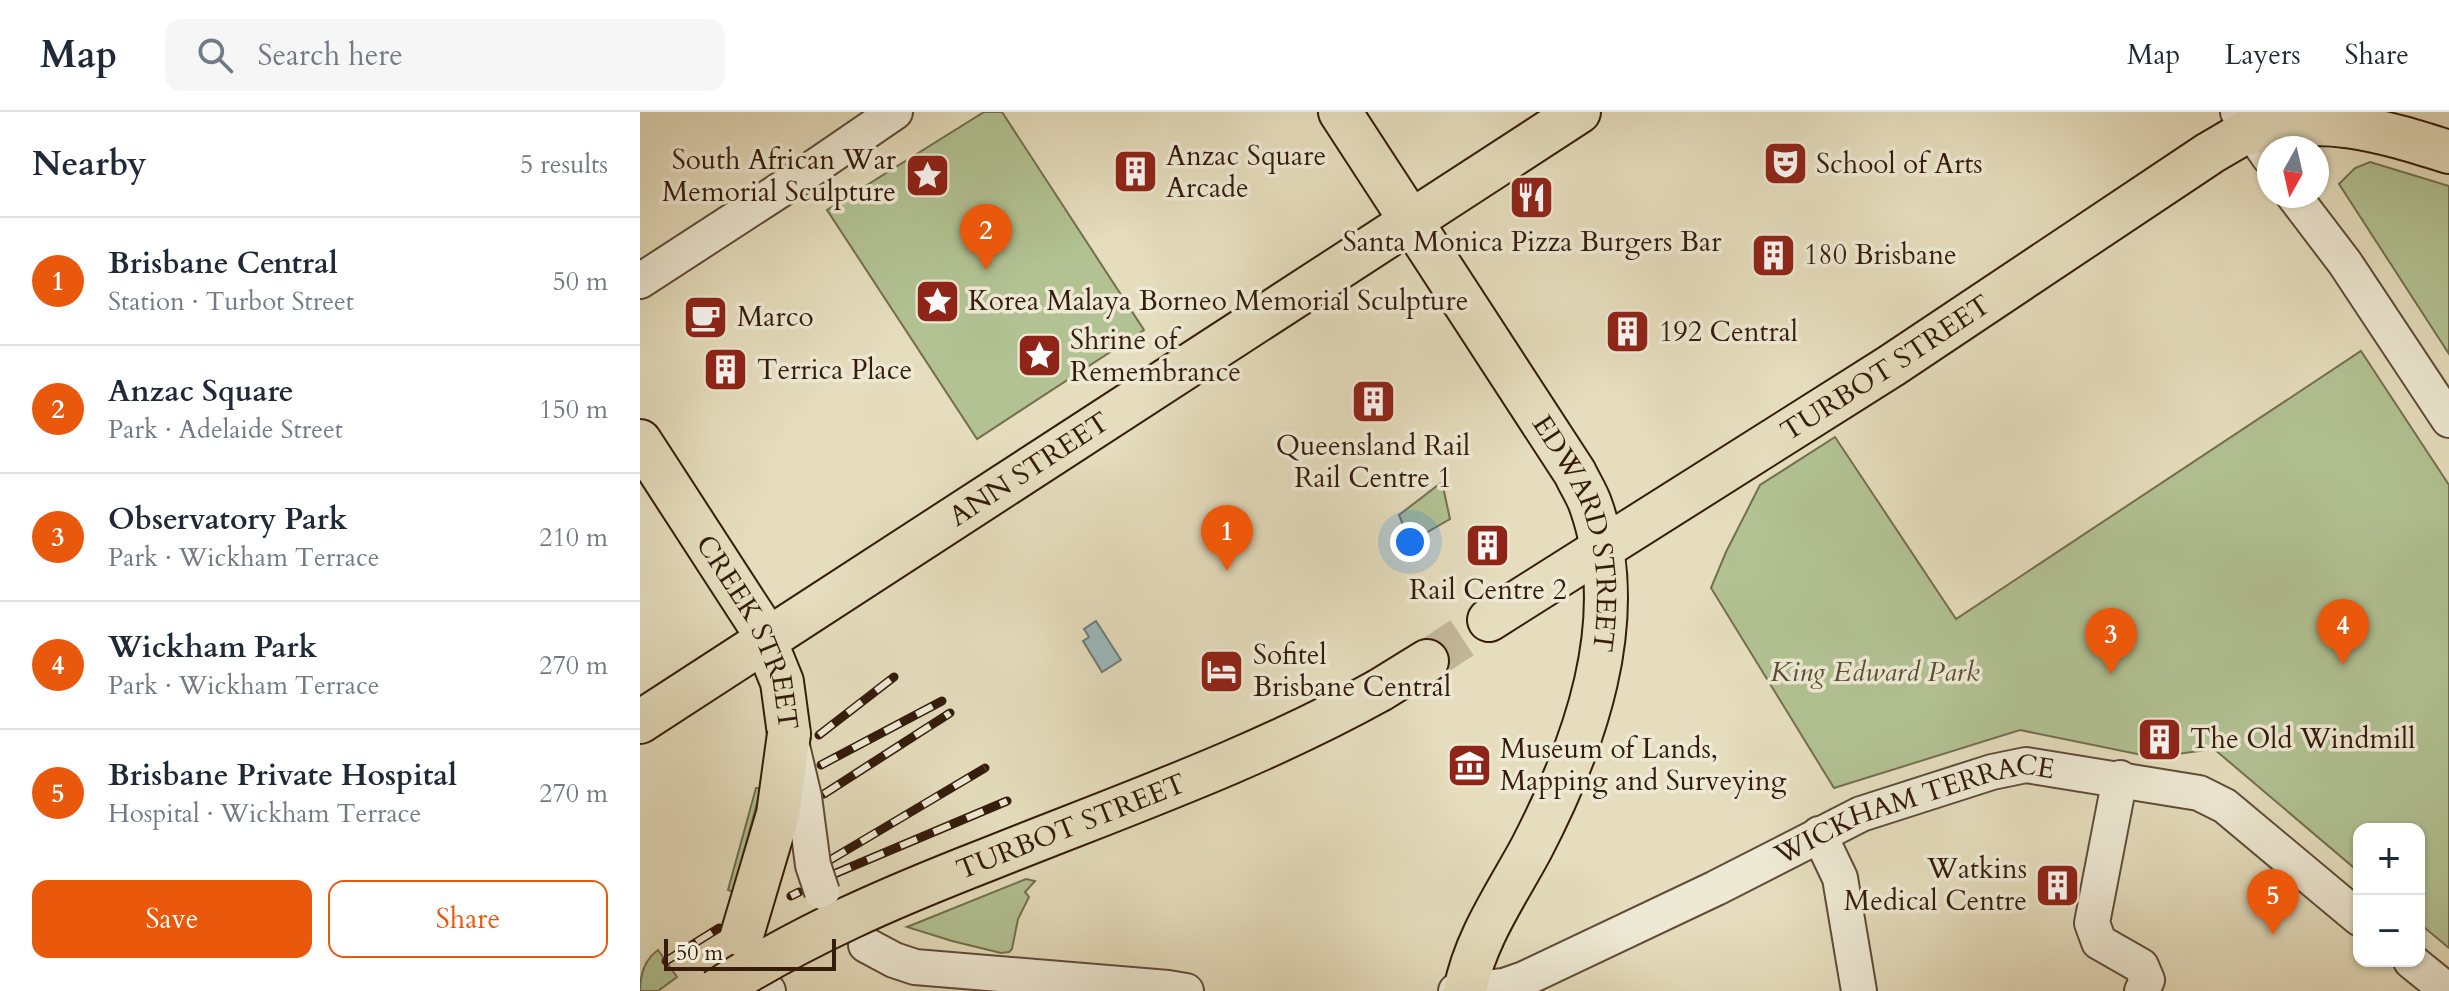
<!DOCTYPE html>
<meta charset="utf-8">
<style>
body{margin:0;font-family:Cardo,serif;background:#f6f6f7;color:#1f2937}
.controls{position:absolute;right:24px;bottom:24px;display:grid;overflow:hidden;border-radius:16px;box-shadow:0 2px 6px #0004}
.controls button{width:72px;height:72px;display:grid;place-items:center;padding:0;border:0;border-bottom:2px solid #e0e1e3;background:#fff;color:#1f2937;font:40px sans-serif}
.compass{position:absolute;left:1617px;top:24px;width:72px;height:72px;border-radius:50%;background:#fff;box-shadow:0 2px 6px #0004;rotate:188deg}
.scale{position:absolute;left:24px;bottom:20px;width:172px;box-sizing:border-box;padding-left:8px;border:4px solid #351c0b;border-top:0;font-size:22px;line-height:28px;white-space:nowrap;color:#351c0b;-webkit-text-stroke:6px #eee9d4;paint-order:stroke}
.you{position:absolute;left:770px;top:430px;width:28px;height:28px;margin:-20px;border:6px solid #fff;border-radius:50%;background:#1a73e8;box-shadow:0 0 0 12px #1a73e833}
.badge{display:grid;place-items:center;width:52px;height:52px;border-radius:50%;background:#ea580c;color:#fff;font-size:26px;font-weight:700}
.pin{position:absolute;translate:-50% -66px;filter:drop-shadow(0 2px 4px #0008)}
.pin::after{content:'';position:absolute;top:42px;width:28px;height:24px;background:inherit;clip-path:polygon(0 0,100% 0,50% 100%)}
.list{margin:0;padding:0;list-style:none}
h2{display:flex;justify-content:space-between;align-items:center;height:104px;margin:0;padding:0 32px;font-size:34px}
h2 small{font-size:26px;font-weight:400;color:#747a83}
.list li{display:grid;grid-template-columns:52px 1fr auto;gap:24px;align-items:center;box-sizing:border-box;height:128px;padding:0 32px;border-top:2px solid #e0e1e3}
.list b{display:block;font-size:30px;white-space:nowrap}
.list p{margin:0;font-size:26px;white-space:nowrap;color:#747a83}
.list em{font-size:26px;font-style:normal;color:#747a83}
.actions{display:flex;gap:16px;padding:24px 32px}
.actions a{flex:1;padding:18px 0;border:2px solid #ea580c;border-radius:16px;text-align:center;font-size:28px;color:#ea580c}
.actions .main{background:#ea580c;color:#fff}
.icon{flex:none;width:44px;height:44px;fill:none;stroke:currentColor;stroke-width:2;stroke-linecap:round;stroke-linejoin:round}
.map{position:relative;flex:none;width:1809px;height:879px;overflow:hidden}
header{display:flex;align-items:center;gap:48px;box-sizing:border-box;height:112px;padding:0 40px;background:#fff;border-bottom:2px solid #e0e1e3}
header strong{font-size:38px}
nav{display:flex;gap:44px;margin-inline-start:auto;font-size:28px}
.search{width:560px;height:72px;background:#f6f6f7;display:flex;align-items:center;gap:20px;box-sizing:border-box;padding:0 28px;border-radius:16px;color:#747a83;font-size:30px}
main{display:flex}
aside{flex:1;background:#fff}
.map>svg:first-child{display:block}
.green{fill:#b2c293;stroke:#746f4f;stroke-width:2}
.water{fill:#9bb9bb;stroke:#727a75;stroke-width:2}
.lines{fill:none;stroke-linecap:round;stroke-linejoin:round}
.major-tunnel{stroke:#c2b699;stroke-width:42;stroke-dasharray:42 21;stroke-linecap:butt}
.minor-casing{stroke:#614c38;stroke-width:38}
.major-casing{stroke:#351c0b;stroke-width:46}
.minor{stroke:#eee9d4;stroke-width:34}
.major{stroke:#e5ddbd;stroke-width:42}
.rail-casing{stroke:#351c0b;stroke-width:9}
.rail{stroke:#eee9d4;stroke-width:6;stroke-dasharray:18;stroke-linecap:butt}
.minor-bridge-casing{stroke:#614c38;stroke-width:38;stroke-linecap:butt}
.major-bridge-casing{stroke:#351c0b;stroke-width:46;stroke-linecap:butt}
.minor-bridge{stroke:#eee9d4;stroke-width:34}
.major-bridge{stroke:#e5ddbd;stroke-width:42}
.labels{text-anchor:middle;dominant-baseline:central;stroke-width:7;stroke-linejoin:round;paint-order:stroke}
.poi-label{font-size:28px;fill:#351c0b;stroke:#eee9d4;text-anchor:start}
.street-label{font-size:28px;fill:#351c0b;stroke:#eee9d4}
.park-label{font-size:28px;font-style:italic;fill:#5a4e34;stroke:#eee9d4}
</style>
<header>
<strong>Map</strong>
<div class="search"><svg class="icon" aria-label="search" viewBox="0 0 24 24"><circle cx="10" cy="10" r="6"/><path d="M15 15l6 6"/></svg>Search here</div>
<nav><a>Map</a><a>Layers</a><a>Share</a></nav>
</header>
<main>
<aside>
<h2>Nearby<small>5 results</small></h2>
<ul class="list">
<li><span class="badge">1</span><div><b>Brisbane Central</b><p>Station · Turbot Street</p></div><em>50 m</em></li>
<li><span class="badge">2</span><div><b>Anzac Square</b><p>Park · Adelaide Street</p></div><em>150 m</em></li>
<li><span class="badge">3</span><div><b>Observatory Park</b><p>Park · Wickham Terrace</p></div><em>210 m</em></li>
<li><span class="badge">4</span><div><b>Wickham Park</b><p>Park · Wickham Terrace</p></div><em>270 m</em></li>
<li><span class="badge">5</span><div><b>Brisbane Private Hospital</b><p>Hospital · Wickham Terrace</p></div><em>270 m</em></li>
</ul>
<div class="actions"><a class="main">Save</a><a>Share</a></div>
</aside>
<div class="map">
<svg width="1809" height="879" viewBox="0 0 1809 879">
<rect width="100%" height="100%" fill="#e5ddbd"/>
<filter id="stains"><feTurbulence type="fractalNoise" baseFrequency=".0025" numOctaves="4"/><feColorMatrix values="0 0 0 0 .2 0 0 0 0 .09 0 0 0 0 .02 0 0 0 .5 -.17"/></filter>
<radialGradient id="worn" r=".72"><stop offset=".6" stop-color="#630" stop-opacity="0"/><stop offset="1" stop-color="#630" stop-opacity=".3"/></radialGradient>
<path class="green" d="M344 0H362L504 218 337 327 187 98Z
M1730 50 1809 74V242L1699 72 1715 56Z
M1721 239 1809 373V836L1779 811V717H1719V760L1574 637 1522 644H1507L1380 618 1194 676 1071 476 1086 440 1120 373 1195 325 1316 507Z
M802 370 810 407 770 430 759 403Z
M116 676H121L93 780 88 778Z
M386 767 395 769 385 780 389 785 378 807 372 837 369 840 361 841 312 829 267 815Z
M18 838 37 865 18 879H0C0 862 4 848 18 838Z"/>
<path class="water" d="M456 509 481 548 462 560 443 529 449 525 444 517Z"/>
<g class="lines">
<path class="major-tunnel" d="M787 549 849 508"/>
<defs>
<g id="minor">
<path d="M1598 0 1629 45"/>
<path d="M1654 84 1705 151 1809 308"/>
<path d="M0 169 157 67 255 0"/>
<path d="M1480 666 1452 811 1459 830 1501 854 1507 868 1502 879"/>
<path d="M1179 722 1200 766 1219 879"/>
<path d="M226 833 254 848 275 855 528 876 546 879"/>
<path d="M1771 849 1808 879"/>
<path d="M102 879H128"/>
<path id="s1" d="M816 879 864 874 884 867 1076 776 1221 702 1352 660 1386 653 1559 681 1585 694 1719 806"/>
</g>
<g id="major">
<path id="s2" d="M700 0 935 361C940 372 947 382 951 394 991 508 944 635 891 737 866 783 835 827 825 879"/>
<path d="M1612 21C1682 0 1742 19 1809 40"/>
<path id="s3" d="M0 329 118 511 142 570 149 622"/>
<path id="s4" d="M849 508 1251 254 1570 41 1640 0"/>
<path d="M740 578 787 549"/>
<path id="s5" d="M0 610 939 0"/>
</g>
</defs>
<use href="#minor" class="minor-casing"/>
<use href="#major" class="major-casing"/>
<use href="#minor" class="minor"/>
<use href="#major" class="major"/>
<defs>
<path id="rail" d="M179 623 254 565
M181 653 302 589
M184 682 310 601
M190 748 345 656
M194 762 367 689
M151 784 159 780
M26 849 79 816"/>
</defs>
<use href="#rail" class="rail-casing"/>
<use href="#rail" class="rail"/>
<defs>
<path id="minor-bridge" d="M152 634 164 685 173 753 182 780"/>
<g id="major-bridge">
<path d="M102 823 138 702 149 622"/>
<path id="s6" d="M76 879C162 823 254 784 349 747 481 694 616 647 740 578"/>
</g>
</defs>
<use href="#minor-bridge" class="minor-bridge-casing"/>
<use href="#major-bridge" class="major-bridge-casing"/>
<use href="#minor-bridge" class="minor-bridge"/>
<use href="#major-bridge" class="major-bridge"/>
</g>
<defs>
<symbol id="theatre-square" viewBox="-11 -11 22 22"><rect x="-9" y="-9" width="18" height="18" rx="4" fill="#8f2418" stroke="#eee9d4"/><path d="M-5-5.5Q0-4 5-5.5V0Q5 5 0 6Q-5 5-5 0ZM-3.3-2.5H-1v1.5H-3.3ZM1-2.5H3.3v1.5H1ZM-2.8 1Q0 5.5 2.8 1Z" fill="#fff"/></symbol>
<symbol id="building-square" viewBox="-11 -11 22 22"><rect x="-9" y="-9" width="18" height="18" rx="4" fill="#8f2418" stroke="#eee9d4"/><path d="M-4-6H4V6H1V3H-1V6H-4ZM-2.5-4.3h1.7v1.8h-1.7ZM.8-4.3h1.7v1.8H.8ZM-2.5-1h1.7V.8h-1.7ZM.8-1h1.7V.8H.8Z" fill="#fff"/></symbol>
<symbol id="sight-square" viewBox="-11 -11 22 22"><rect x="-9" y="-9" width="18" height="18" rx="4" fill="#8f2418" stroke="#eee9d4"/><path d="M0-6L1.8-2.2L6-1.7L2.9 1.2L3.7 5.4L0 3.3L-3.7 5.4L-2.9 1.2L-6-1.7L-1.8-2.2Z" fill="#fff"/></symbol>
<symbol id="restaurant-square" viewBox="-11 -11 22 22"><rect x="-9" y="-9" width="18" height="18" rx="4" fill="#8f2418" stroke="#eee9d4"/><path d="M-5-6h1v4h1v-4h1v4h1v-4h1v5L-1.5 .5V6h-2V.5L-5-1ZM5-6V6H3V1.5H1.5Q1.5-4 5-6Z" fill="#fff"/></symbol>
<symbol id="cafe-square" viewBox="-11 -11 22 22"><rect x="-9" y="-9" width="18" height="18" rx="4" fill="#8f2418" stroke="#eee9d4"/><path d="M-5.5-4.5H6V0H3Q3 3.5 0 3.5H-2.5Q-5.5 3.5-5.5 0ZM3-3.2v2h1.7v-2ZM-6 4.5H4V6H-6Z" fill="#fff"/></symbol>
<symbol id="hotel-square" viewBox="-11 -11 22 22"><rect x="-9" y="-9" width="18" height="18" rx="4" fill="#8f2418" stroke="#eee9d4"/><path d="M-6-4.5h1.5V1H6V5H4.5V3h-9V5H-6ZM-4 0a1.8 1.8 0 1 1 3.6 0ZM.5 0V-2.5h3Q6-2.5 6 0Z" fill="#fff"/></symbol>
<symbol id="museum-square" viewBox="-11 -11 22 22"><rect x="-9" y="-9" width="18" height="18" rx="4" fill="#8f2418" stroke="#eee9d4"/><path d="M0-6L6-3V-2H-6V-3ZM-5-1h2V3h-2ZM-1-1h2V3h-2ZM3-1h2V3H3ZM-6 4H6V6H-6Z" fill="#fff"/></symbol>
</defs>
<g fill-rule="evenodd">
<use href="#theatre-square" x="1120" y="26" width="51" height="51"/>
<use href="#building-square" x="470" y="34" width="51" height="51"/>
<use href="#sight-square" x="262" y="38" width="51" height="51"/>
<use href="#restaurant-square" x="866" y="60" width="51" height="51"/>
<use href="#building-square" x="1108" y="118" width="51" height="51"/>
<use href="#sight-square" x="272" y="164" width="51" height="51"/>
<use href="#cafe-square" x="40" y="180" width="51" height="51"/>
<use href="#building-square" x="962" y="194" width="51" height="51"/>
<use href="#sight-square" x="374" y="218" width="51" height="51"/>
<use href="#building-square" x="60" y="232" width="51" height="51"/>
<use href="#building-square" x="708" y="264" width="51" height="51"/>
<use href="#building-square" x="822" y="408" width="51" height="51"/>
<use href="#hotel-square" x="556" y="534" width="51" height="51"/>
<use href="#building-square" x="1494" y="602" width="51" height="51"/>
<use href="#museum-square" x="804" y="628" width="51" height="51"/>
<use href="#building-square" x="1392" y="748" width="51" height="51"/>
</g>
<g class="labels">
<g class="poi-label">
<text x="526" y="44">Anzac Square<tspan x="526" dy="32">Arcade</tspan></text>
<text x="256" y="48" text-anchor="end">South African War<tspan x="256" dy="32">Memorial Sculpture</tspan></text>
<text x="1176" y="52">School of Arts</text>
<text x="892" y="130" text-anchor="middle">Santa Monica Pizza Burgers Bar</text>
<text x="1164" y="143">180 Brisbane</text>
<text x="328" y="189">Korea Malaya Borneo Memorial Sculpture</text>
<text x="97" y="205">Marco</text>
<text x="1019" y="220">192 Central</text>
<text x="430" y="228">Shrine of<tspan x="430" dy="32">Remembrance</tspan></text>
<text x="117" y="258">Terrica Place</text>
<text x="733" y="334" text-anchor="middle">Queensland Rail<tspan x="733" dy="32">Rail Centre 1</tspan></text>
<text x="848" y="478" text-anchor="middle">Rail Centre 2</text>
<text x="613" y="543">Sofitel<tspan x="613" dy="32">Brisbane Central</tspan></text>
<text x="1550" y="627">The Old Windmill</text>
<text x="860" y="637">Museum of Lands,<tspan x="860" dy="32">Mapping and Surveying</tspan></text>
<text x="1387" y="757" text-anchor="end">Watkins<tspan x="1387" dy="32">Medical Centre</tspan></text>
</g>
<g class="street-label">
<text stroke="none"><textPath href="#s4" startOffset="470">TURBOT STREET</textPath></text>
<text stroke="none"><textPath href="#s5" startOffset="464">ANN STREET</textPath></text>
<text stroke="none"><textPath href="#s2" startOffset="490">EDWARD STREET</textPath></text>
<text stroke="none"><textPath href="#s3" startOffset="222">CREEK STREET</textPath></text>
<text stroke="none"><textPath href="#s1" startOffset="498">WICKHAM TERRACE</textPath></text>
<text stroke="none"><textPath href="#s6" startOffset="392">TURBOT STREET</textPath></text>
</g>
<g class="park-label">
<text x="1235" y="560">King Edward Park</text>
</g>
</g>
<rect width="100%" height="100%" filter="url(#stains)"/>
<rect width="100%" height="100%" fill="url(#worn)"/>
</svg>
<div class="controls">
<button>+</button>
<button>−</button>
</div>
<svg class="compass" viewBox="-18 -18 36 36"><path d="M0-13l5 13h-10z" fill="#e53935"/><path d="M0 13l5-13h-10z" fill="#747a83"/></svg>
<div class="scale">50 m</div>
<div class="you"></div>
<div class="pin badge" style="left:587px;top:459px">1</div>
<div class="pin badge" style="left:346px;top:158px">2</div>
<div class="pin badge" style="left:1471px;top:562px">3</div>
<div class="pin badge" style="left:1703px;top:553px">4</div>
<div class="pin badge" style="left:1633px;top:823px">5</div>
</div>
</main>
